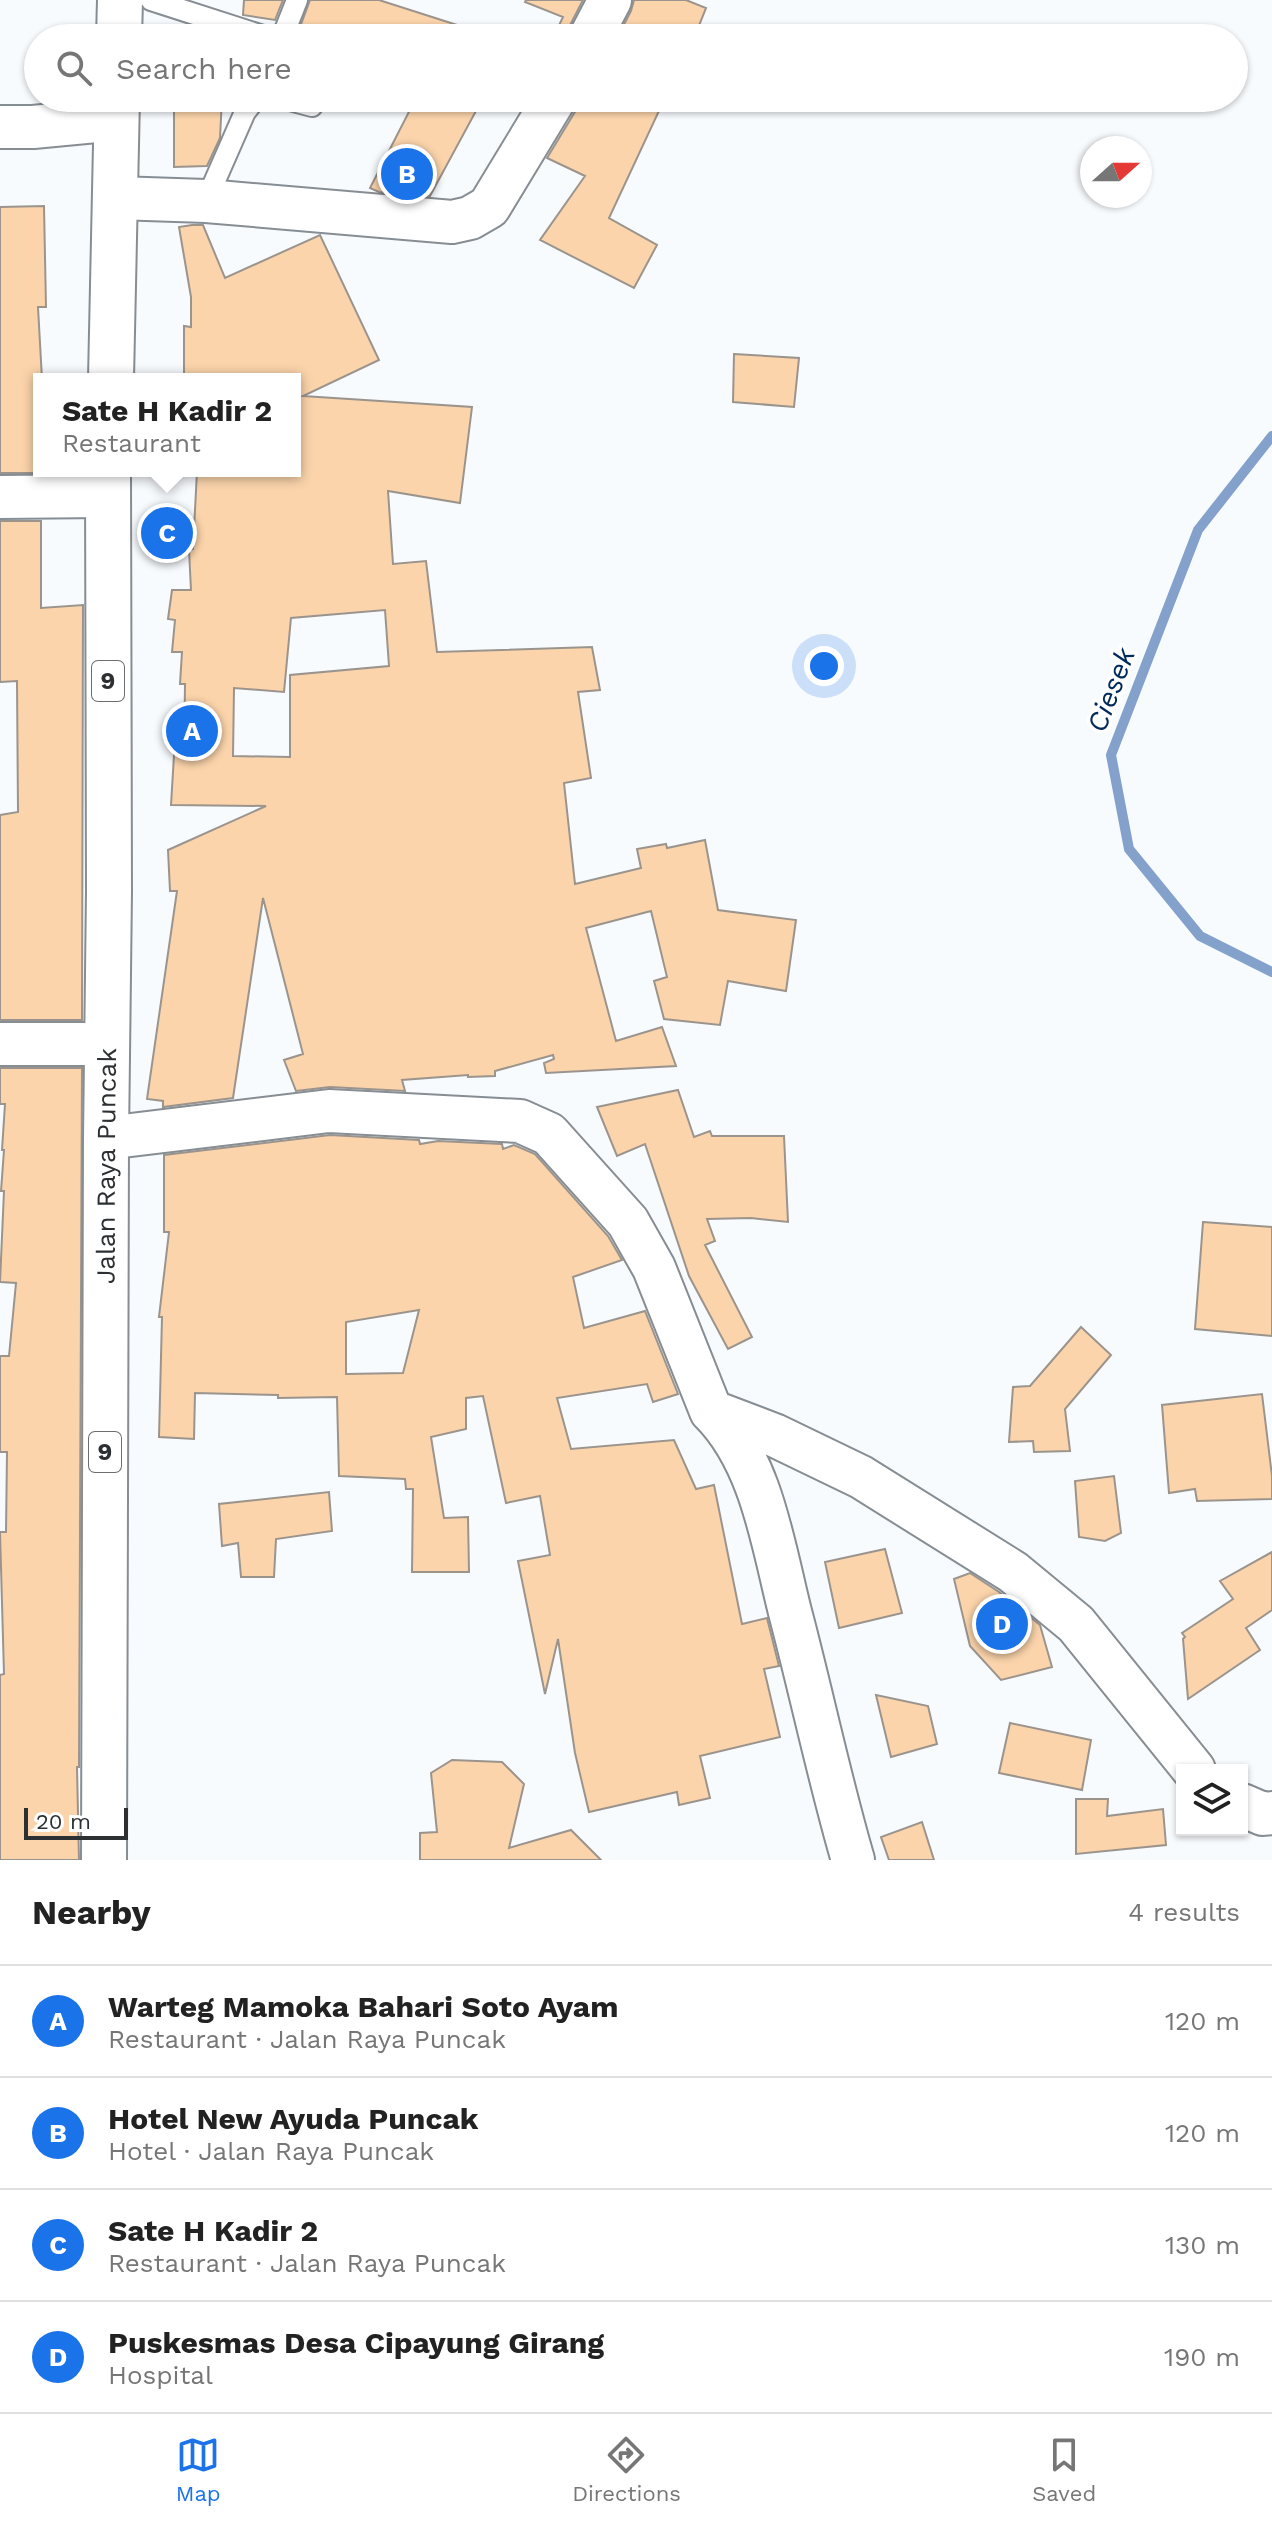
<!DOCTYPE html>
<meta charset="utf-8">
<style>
body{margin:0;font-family:"Work Sans",sans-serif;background:#f2f2f2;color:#222}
.controls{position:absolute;right:24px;bottom:24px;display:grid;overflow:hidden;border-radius:0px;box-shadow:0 2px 6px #0004}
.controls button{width:72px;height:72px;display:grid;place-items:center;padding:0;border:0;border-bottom:2px solid #e0e0e0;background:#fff;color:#222;font:40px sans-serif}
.compass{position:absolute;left:1080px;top:136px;width:72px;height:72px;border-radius:50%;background:#fff;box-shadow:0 2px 6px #0004;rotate:69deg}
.scale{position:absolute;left:24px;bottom:20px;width:104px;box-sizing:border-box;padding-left:8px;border:4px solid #2d3032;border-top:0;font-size:22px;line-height:28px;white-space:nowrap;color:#2d3032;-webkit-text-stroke:6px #fff;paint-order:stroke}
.you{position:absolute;left:824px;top:666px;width:28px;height:28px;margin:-20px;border:6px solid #fff;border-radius:50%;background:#1a73e8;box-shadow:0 0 0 12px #1a73e833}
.badge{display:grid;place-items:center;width:52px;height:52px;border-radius:50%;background:#1a73e8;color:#fff;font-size:26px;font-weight:700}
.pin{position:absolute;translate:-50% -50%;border:4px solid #fff;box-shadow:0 2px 8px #0006}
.popup{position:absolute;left:33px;top:373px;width:268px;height:104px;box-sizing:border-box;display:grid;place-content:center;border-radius:0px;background:#fff;filter:drop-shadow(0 2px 6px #0005);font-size:26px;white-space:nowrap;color:#767676}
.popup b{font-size:30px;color:#222}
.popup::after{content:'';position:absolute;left:50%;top:100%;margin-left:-16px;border:16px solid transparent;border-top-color:#fff}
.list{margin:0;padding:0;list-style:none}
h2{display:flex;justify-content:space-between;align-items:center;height:104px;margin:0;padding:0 32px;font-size:34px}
h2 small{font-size:26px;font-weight:400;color:#767676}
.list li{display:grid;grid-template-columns:52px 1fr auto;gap:24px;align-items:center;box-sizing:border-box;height:112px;padding:0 32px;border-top:2px solid #e0e0e0}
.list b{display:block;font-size:30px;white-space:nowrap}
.list p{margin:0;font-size:26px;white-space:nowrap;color:#767676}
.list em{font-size:26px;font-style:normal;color:#767676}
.icon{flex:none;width:44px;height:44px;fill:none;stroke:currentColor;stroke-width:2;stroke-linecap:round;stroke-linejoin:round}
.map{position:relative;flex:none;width:1272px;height:1860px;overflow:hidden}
.search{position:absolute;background:#fff;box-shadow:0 2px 6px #0004;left:24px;right:24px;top:24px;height:88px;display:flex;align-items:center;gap:20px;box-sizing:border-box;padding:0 28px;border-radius:44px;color:#767676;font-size:30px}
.sheet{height:552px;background:#fff}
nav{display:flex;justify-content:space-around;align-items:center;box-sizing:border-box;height:112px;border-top:2px solid #e0e0e0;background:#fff;font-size:22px;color:#767676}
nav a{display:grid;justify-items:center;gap:4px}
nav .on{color:#1a73e8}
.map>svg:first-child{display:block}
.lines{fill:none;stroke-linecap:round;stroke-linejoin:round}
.stream{stroke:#83a1cb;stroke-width:10}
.building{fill:#fbd4ab;stroke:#9b948d;stroke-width:2;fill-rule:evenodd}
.service-casing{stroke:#868d93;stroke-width:24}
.minor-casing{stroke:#868d93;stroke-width:46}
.trunk-casing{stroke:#868d93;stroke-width:48}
.service{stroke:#fff;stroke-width:20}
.minor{stroke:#fff;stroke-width:42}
.trunk{stroke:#fff;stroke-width:44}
.labels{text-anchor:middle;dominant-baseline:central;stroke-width:7;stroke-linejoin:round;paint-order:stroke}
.shield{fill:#fff;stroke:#6c6e70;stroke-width:2}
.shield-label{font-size:24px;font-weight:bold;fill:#2d3032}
.street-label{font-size:26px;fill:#2d3032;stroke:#fff}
.water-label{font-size:28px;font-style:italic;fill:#012a5c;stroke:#fff}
</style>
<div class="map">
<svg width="1272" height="1860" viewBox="0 0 1272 1860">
<rect width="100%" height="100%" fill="#f8fbfe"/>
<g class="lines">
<path class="stream" d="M1272 436 1198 530 1111 755 1129 849 1200 936 1272 972"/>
</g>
<path class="building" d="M244 0H283L275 20 243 15Z
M310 0H379L479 32 478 38H296Z
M526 0H583L569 27 566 38H553L563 17 525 2Z
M634 0H686L706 8 694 38H617L631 11Z
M174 98H222L220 138 207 166 174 167Z
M416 98H483L430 196 379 192 370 188Z
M579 98H665L609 218 657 245 634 288 540 240 585 176 547 158 576 110Z
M44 206 46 307H38L42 379H39V473H0V207Z
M192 225H203L225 278 320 235 379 360 303 396 472 407 460 503 388 491 393 564 426 561 437 652 592 647 600 690 578 692 591 778 564 783 575 884 641 868 637 849 666 844 667 848 705 840 718 910 796 920 786 991 728 981 720 1025 664 1019 654 981 667 977 651 911 586 928 616 1041 662 1027 676 1066 546 1073 544 1063 554 1059 553 1055 495 1071V1076L468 1077V1075L402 1080 405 1091 330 1087 296 1091 284 1060 303 1054 263 898 233 1098 163 1107V1101L147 1099 177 891H170L168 850 266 806 171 805 174 755H184L185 684H180L182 652H172L175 620 168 619 172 590H191L189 550 193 549 197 471H300L295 425V379H184V326L191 327V297L179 227ZM385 610 389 666 290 675V757L233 756 234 688 284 692 291 618Z
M734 354 799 358 794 407 733 402Z
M0 521H41V608L83 605 82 1020H0V815L18 812 17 681 0 682Z
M0 1068H82L79 1767H77L79 1860H0V1675L4 1674 0 1532H6L7 1452H0V1356H9L16 1283 0 1282 4 1191H1L4 1150H2L5 1104H0Z
M678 1090 694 1137 710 1131 712 1136H784L788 1222 751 1218 707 1219 715 1241 705 1245 752 1337 728 1349 689 1276 645 1144 617 1156 597 1107Z
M330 1135 419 1140 420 1144 438 1141 502 1144 503 1149 514 1145 535 1154 608 1236 622 1260 573 1277 584 1328 645 1311 678 1394 653 1402 647 1384 557 1398 571 1449 674 1440 696 1489 714 1485 742 1624 767 1618 779 1666 764 1669 780 1737 700 1756 710 1798 679 1805 677 1792 589 1812 575 1753 558 1639 545 1694 518 1561 550 1555 540 1496 506 1503 483 1396 466 1398V1429L431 1437 444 1518 468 1517 469 1572H412L413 1489H406L405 1479 339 1476 337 1397 278 1398V1395L195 1393 194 1439 159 1437 162 1317H159L169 1232H164V1155ZM419 1310 403 1373 346 1374V1322Z
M1203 1222 1272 1227V1336L1195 1329Z
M1081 1327 1111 1355 1065 1409 1070 1451 1034 1452 1033 1441 1009 1442 1013 1387 1030 1386Z
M1262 1394 1272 1476V1499L1197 1501 1195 1489 1169 1493 1162 1405Z
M1114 1476 1121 1533 1105 1541 1079 1537 1075 1481Z
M329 1492 332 1531 276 1539 274 1577H241L238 1543 222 1546 219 1504Z
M885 1549 902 1613 839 1628 825 1562Z
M1272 1552V1610L1246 1628 1260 1650 1188 1699 1183 1639 1185 1637 1182 1633 1233 1599 1220 1581Z
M970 1573 999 1592 1040 1625 1052 1667 1001 1680 970 1646 954 1579Z
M876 1695 928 1706 937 1744 891 1757Z
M1010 1723 1091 1740 1082 1790 999 1773Z
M452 1760 502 1762 524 1784 509 1848 571 1830 601 1860H420V1833L437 1832 431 1773Z
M1076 1799H1108L1107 1816 1163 1809 1166 1845 1076 1854Z
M922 1822 934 1860H889L881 1837Z"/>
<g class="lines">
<defs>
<path id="service" d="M151 0 269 38
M282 38 297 0
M282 98 312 106
M206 201 245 112 256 98"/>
<path id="minor" d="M590 38 610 0
M0 127H33L117 119
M116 198 206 201 452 222 470 218 489 207 555 98
M0 497 107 496
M0 1044H107
M106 1138 329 1111 520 1121 549 1134 628 1222 654 1268 711 1411 774 1435 861 1477 1013 1572 1076 1624 1194 1770
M711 1411C762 1462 773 1545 790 1612 812 1695 829 1778 853 1860
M1242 1805 1263 1814 1272 1813"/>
<g id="trunk">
<path d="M119 38 120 0"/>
<path d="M111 379 117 98"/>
<path id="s1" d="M104 1860 106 1138 109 891 108 471"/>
</g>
</defs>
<use href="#service" class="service-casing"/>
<use href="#minor" class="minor-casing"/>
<use href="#trunk" class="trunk-casing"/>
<use href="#service" class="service"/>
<use href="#minor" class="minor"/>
<use href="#trunk" class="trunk"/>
</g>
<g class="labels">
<g class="shield">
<rect x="92" y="661" width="32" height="40" rx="6"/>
<rect x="89" y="1432" width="32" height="40" rx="6"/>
</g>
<g class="shield-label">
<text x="108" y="681">9</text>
<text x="105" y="1452">9</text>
</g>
<g class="street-label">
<text stroke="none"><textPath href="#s1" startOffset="694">Jalan Raya Puncak</textPath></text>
</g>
<g class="water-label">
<text transform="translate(1111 690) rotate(-69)">Ciesek</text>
</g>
</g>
</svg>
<div class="controls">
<button><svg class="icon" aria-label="layers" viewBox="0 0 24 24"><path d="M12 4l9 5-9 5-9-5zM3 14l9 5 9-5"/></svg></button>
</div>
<svg class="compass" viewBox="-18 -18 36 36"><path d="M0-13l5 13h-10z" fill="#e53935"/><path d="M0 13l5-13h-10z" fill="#767676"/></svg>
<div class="scale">20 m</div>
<div class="you"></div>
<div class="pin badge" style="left:192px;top:731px">A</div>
<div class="pin badge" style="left:407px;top:174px">B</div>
<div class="pin badge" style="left:167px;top:533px">C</div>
<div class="popup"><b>Sate H Kadir 2</b>Restaurant</div>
<div class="pin badge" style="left:1002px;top:1624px">D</div>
<div class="search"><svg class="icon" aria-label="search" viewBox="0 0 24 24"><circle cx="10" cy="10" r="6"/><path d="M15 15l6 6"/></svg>Search here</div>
</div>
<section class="sheet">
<h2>Nearby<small>4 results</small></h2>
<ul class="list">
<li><span class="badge">A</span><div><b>Warteg Mamoka Bahari Soto Ayam</b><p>Restaurant · Jalan Raya Puncak</p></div><em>120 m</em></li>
<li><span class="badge">B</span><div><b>Hotel New Ayuda Puncak</b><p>Hotel · Jalan Raya Puncak</p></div><em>120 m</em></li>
<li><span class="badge">C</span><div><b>Sate H Kadir 2</b><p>Restaurant · Jalan Raya Puncak</p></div><em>130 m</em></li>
<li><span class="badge">D</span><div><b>Puskesmas Desa Cipayung Girang</b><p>Hospital</p></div><em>190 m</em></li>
</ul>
</section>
<nav>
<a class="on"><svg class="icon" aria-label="map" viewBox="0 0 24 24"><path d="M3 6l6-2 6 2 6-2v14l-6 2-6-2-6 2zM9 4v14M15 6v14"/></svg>Map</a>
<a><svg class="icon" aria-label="directions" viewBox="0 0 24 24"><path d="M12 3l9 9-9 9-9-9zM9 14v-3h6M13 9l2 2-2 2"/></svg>Directions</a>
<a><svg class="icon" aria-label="saved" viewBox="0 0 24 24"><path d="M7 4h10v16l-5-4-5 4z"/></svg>Saved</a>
</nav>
